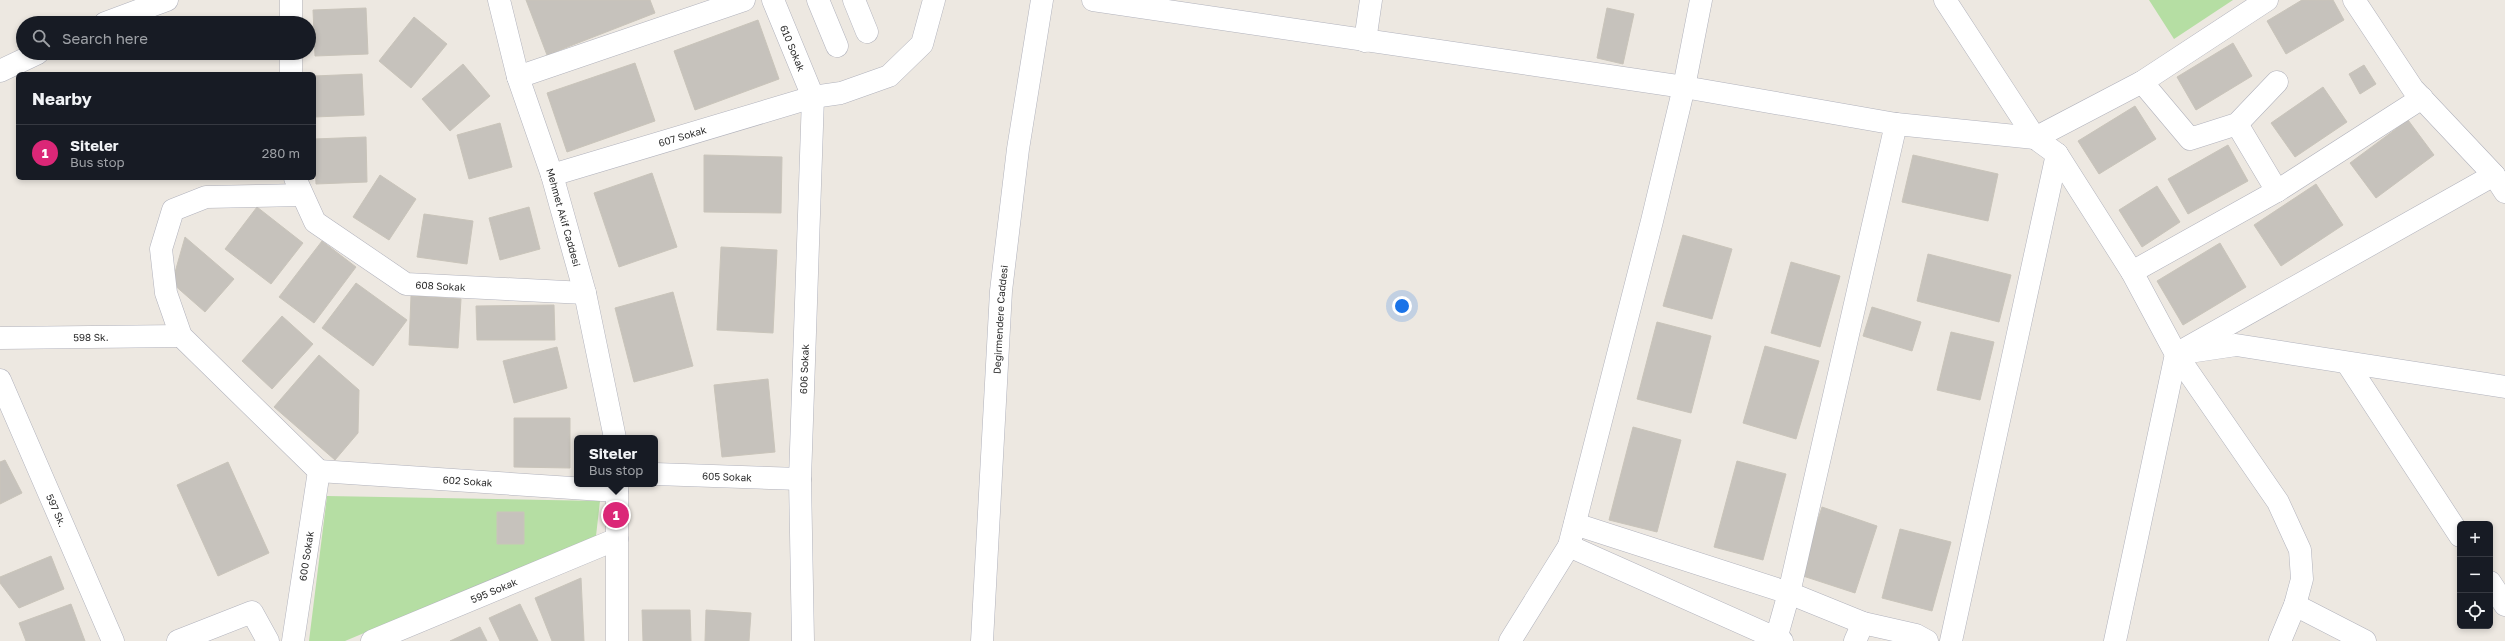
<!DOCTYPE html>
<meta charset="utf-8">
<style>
body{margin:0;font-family:"Golos Text",sans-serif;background:#242831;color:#f1f3f6}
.controls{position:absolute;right:12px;bottom:12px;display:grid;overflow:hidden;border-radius:6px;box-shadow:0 2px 6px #0003}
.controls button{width:36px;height:36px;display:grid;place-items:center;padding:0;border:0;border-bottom:1px solid #363941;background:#171b24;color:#f1f3f6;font:20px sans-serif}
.you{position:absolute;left:1402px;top:306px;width:14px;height:14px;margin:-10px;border:3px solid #fff;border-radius:50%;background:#1a73e8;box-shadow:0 0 0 6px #1a73e833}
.badge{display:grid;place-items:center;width:26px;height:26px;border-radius:50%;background:#db2777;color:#fff;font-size:13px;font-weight:700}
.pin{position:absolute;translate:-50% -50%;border:2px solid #fff;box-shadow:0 1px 4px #0006}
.popup{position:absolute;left:574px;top:435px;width:84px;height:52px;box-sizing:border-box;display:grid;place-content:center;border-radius:6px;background:#171b24;filter:drop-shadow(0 1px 3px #0005);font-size:13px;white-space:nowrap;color:#9ea1a6}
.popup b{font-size:15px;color:#f1f3f6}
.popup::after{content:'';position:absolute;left:50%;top:100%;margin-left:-8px;border:8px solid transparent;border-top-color:#171b24}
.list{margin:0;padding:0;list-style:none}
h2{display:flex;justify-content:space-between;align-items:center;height:52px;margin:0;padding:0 16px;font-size:17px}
h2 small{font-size:13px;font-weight:400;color:#9ea1a6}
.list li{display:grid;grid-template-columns:26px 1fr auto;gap:12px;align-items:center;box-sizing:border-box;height:56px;padding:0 16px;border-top:1px solid #363941}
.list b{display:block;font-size:15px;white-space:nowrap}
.list p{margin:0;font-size:13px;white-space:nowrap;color:#9ea1a6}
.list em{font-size:13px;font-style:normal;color:#9ea1a6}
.icon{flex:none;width:22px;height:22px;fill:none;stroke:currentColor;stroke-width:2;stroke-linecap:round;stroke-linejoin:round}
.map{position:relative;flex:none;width:2505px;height:641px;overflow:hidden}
.search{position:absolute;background:#171b24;box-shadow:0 2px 6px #0003;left:16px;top:16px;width:300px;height:44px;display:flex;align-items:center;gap:10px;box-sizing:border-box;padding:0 14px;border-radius:22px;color:#9ea1a6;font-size:15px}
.panel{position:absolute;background:#171b24;box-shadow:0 2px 6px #0003;left:16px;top:72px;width:300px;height:108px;border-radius:6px}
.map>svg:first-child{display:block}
.green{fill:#b5dea3}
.building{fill:#c6c2bc;stroke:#c9c4ba}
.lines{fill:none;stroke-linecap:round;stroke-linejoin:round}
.minor-casing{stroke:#b1b2bc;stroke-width:23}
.minor{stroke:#fff;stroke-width:22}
.labels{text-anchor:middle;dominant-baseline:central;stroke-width:3;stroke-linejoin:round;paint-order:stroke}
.street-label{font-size:10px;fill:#2d2d2d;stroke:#fff}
</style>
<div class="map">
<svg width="2505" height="641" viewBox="0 0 2505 641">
<rect width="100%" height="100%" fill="#ede8e1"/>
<path class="green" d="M2149 0H2233L2174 39Z
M327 496 600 501 596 536 345 641H309Z"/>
<path class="building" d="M526 0H650L655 13 547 55Z
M2302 0H2333L2344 20 2286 54 2267 21Z
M366 8 368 54 315 56 313 10Z
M1607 8 1634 14 1623 64 1597 58Z
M414 17 447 44 411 88 379 61Z
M758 20 779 79 695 110 674 51Z
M2233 43 2252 76 2196 110 2177 77Z
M635 63 655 121 567 152 547 93Z
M463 64 490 96 450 131 422 99Z
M2364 65 2376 84 2360 94 2349 74Z
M362 74 364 115 314 117V76Z
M2323 87 2347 122 2295 157 2271 123Z
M2135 106 2156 139 2099 174 2078 141Z
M2408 120 2434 155 2376 198 2350 163Z
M500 123 512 167 469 179 457 135Z
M366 137 367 182 316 184 314 139Z
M2228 145 2248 181 2188 214 2168 179Z
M704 155 782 157 781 213 704 212Z
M1913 155 1998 174 1988 221 1902 202Z
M652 173 677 247 619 267 594 193Z
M380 175 416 199 389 240 353 217Z
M2316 184 2343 225 2281 266 2254 225Z
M2157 186 2180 222 2142 247 2119 210Z
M257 207 303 243 271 284 225 249Z
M529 207 540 249 500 260 489 218Z
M424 214 473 221 467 264 417 257Z
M1683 235 1732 249 1712 319 1663 306Z
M185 237 234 279 205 312 172 283Z
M322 241 356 267 314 323 279 297Z
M2220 243 2246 287 2183 325 2157 281Z
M721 247 777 250 773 333 717 330Z
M1928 254 2011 275 1999 322 1917 301Z
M1791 262 1840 276 1820 347 1771 333Z
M356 283 407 320 373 366 322 328Z
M673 292 693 366 634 382 615 308Z
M411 296 461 299 458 348 409 345Z
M554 305 555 340H477L476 306Z
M1872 307 1921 322 1912 351 1863 336Z
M282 316 313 344 272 389 242 361Z
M1657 322 1711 336 1691 413 1637 399Z
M1951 332 1994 342 1980 400 1937 390Z
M1765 346 1819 361 1796 439 1743 423Z
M557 347 567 388 514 403 503 361Z
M319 355 359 390 358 433 335 460 274 407Z
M768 379 775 452 722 457 714 385Z
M514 418H570V468L514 467Z
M1633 427 1681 440 1657 532 1609 520Z
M5 460 22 493 0 504V462Z
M1737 461 1786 474 1763 560 1714 547Z
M228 462 269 553 218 576 177 485Z
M1822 507 1877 526 1855 593 1800 575Z
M497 512H524V544H497Z
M1900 529 1951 542 1932 611 1882 598Z
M51 556 64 589 19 608 0 583V577Z
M581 578 584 641H552L535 598Z
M71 604 85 641H26L19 623Z
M520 604 538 641H500L489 618Z
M642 610H690L691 641H643Z
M706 610 751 613 749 641H705Z
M480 627 487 641H450Z"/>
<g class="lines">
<defs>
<g id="minor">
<path id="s1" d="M499 0 518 77 552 175 585 293 615 438"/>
<path id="s2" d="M773 0 813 97 800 479 803 641"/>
<path d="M818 0 837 46"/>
<path d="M854 0 867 32"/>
<path d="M1093 0 1684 87 1896 124 2035 138 2142 82 2267 0"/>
<path d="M1945 0 2035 138 2057 154 2132 272 2176 354 2278 502 2300 550 2302 579 2295 605 2280 641"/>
<path d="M2354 0 2413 89 2494 175 2505 192"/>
<path d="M105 23 167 0"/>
<path d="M291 23V0"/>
<path d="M1365 41 1371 0"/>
<path d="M0 71 38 53"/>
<path d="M291 74V53"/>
<path d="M518 77 744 0"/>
<path d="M2142 82 2190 139 2237 124 2277 82"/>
<path d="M2237 124 2277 191"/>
<path id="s3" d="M552 175 813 97 841 93 889 76 922 44 934 0"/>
<path id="s4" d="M295 178 315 222 406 284 585 293"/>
<path d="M301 195 206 197 173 210 161 249 166 293 181 336 319 471"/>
<path d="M2132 272 2277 191 2422 98"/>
<path id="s5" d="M0 338 181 336"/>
<path d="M2189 352 2236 345 2505 387"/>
<path d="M2347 363 2460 536"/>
<path id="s6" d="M0 380 113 641"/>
<path id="s7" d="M319 471 617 491"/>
<path id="s8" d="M655 474 800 479"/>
<path d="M617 484V641"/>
<path d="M1575 524 1789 593 1863 623 1916 635 1927 641"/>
<path d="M1569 546 1782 641"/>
<path d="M2490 582 2505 605"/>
<path d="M2295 605 2365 641"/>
<path d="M1776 639 1789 593 1896 124"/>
<path d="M178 641 252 612 268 641"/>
<path id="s9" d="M293 641 319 471"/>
<path id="s10" d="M372 641 617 539"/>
<path id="s11" d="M982 641 1001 291 1018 149 1042 0"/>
<path d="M1510 641 1569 546 1652 221 1684 87 1701 0"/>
<path d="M1855 641 1863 623"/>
<path d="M1951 641 2057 154"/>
<path d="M2115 641 2176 354 2494 175"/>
</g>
</defs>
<use href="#minor" class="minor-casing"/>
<use href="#minor" class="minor"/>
</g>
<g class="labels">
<g class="street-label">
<text stroke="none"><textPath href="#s2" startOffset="52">610 Sokak</textPath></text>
<text stroke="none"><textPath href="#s3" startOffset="136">607 Sokak</textPath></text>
<text stroke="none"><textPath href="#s1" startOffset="227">Mehmet Akif Caddesi</textPath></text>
<text stroke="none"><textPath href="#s4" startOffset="193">608 Sokak</textPath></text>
<text stroke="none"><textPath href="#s11" startOffset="322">Değirmendere Caddesi</textPath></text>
<text stroke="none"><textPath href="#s5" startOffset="91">598 Sk.</textPath></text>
<text transform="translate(804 369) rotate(-88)">606 Sokak</text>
<text stroke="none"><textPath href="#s8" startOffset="72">605 Sokak</textPath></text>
<text stroke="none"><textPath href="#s7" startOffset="149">602 Sokak</textPath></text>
<text stroke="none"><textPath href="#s6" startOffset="142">597 Sk.</textPath></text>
<text stroke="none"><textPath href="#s9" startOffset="86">600 Sokak</textPath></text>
<text stroke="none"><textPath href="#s10" startOffset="132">595 Sokak</textPath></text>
</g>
</g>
</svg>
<div class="controls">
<button>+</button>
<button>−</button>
<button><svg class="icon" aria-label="locate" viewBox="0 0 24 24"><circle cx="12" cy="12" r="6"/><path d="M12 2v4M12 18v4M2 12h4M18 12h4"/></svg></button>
</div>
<div class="you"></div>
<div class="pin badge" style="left:616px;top:515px">1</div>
<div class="popup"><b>Siteler</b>Bus stop</div>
<div class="search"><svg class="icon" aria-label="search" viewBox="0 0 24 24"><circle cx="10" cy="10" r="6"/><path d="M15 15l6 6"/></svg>Search here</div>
<section class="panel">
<h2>Nearby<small></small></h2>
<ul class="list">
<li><span class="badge">1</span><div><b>Siteler</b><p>Bus stop</p></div><em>280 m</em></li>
</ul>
</section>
</div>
